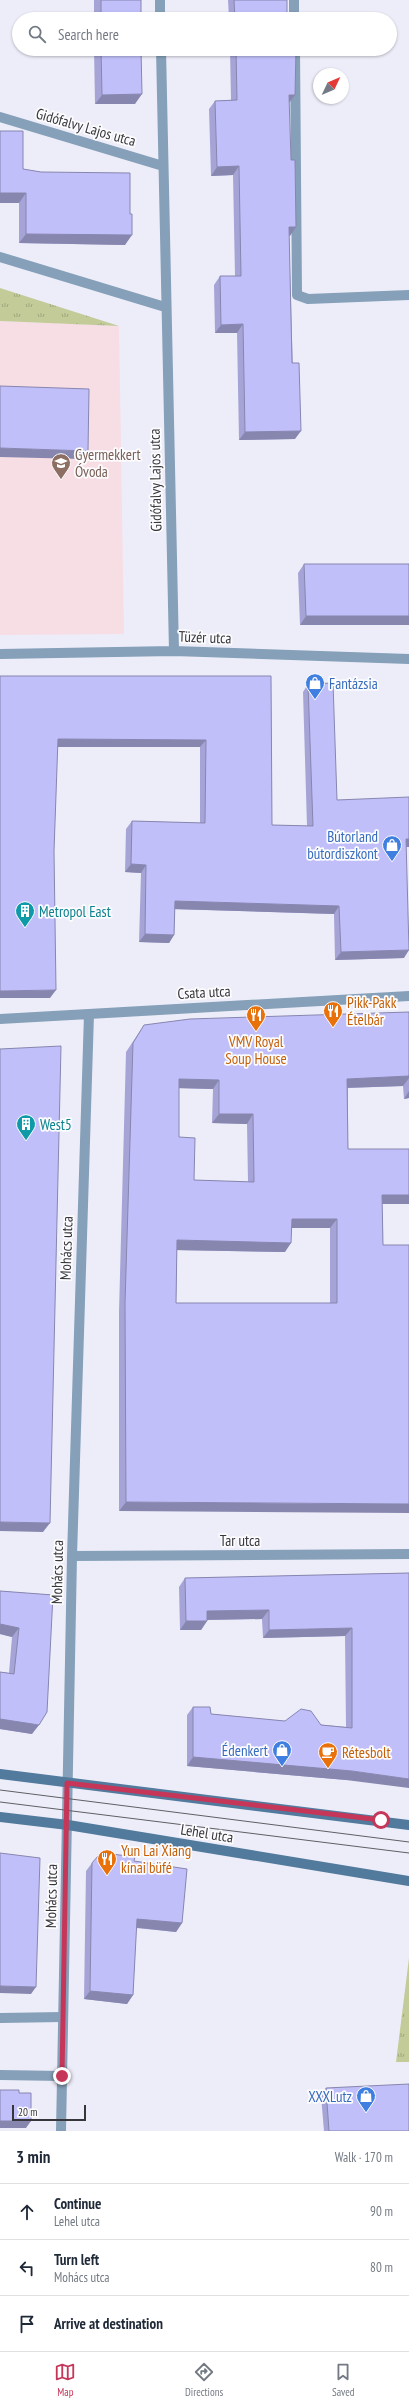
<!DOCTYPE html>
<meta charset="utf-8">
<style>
body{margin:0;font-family:"PT Sans Narrow",sans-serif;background:#f2f2f3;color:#1f2937}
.compass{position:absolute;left:313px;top:68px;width:36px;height:36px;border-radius:50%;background:#fff;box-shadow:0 1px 3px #0004;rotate:46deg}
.scale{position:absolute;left:12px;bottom:10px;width:74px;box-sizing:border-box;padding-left:4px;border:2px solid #36363b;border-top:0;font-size:11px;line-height:14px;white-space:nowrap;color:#36363b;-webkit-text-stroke:3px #fcfcfe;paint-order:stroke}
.stop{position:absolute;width:12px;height:12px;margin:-9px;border:3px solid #c63659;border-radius:50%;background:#fff}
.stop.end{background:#c63659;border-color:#fff;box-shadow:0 1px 4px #0008}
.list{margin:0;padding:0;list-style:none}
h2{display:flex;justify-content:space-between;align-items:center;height:52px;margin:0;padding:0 16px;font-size:17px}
h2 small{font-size:13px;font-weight:400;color:#747a83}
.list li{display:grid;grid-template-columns:26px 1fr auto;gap:12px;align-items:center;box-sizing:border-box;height:56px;padding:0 16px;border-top:1px solid #e0e1e3}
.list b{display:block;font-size:15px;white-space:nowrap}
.list p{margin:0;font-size:13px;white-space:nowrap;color:#747a83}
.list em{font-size:13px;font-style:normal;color:#747a83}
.icon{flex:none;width:22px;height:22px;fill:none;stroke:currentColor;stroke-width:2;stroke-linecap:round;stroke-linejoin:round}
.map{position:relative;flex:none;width:409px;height:2131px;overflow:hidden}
.search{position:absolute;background:#fff;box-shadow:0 1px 3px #0004;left:12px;right:12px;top:12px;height:44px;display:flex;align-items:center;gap:10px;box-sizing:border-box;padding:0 14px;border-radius:22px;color:#747a83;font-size:15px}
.sheet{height:220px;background:#fff}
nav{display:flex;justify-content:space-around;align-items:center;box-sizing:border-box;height:56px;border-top:1px solid #e0e1e3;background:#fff;font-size:11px;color:#747a83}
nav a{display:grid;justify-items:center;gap:2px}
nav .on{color:#c63659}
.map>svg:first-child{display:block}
.education{fill:#f7dde4}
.grass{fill:url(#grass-tufts)}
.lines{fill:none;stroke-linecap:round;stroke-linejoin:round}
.service{stroke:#85a0b8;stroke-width:10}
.minor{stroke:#85a0b8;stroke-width:10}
.secondary{stroke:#517a9c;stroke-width:10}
.tram{stroke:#5f5f65;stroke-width:1}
.wall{fill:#a6a4d7;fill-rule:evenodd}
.shaded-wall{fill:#8786af}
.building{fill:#c1bffa;stroke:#8786af;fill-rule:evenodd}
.route{stroke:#c63659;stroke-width:5}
.labels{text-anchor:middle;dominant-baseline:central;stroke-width:3.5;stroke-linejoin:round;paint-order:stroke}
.street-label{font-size:15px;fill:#36363b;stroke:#fcfcfe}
.education-label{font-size:15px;fill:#785e54;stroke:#fcfcfe;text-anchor:start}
.shop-label{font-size:15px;fill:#366cbe;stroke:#fcfcfe;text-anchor:end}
.culture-label{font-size:15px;fill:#0d838f;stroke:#fcfcfe;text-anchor:start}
.food-label{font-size:15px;fill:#c56008;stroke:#fcfcfe;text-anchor:start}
</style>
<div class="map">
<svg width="409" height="2131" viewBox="0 0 409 2131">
<defs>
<pattern id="grass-tufts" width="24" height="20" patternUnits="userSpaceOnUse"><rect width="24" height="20" fill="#c3cb98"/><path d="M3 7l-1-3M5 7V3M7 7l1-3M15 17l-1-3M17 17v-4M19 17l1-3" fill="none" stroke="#9fa67d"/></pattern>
</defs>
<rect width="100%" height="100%" fill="#ededf9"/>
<path class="education" d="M0 321 119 326 124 634 0 635Z"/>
<path class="grass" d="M0 288 119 326 0 321Z
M409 1958V2062H396Z"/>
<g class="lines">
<path class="service" d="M294 0V19
M295 49 297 295 308 299 409 295
M0 2018 63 2017
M0 2075 62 2076"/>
<path class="minor" d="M160 0V19
M161 49 174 651
M0 117 163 166
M0 257 165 307
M0 654 174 651 409 659
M0 1019 409 996
M72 1556 409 1554
M61 2131 72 1556 89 1014"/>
<path class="secondary" d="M0 1774 409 1825
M0 1817 68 1825 409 1881"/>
<path class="tram" d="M0 1790 409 1842
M0 1802 409 1853"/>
</g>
<path class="wall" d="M94 0H141V19H94Z
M228 0H287V19H229Z
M94 49H141L135 104H95Z
M230 49H296L289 103 290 236H289L295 439 239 440 237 333H215L214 285 220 276H235L233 175 211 176 209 109 215 101 231 100Z
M0 131 23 169 130 214 125 245 19 243V203H0Z
M304 564H409L300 625 298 573Z
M0 676H271L272 825 307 826 303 692 308 684 337 800 406 847 404 958 335 960 334 914 175 909 174 935 169 943 139 942 141 873 125 872 126 829 132 821 200 823V747H57L54 851 50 998Z
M409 1012V1098L404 1099 403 1086 348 1088V1149H409V1204H382L383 1245H409L119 1511V1312L126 1052 144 1025ZM179 1088 213 1089 212 1123 247 1124 248 1182 194 1180 179 1137ZM291 1228H330V1303H176L177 1250 285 1252Z
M409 1573 346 1780 187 1766V1715L193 1707 211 1714 346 1727 345 1636 263 1638 262 1619 207 1620V1621L201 1630H180L179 1587 185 1578Z
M0 1591 53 1595 32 1734 0 1729V1672L9 1673 12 1637 0 1634Z
M134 1861 182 1923 176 1932 136 1928 133 1995 127 2004 84 1999 86 1871 92 1863Z
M326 2088 409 2131H324L321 2096Z"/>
<path class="shaded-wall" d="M142 94 135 104H95L102 95Z
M289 95H295L289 103Z
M239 166 233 175 211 176 217 167Z
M0 193H26L19 203H0Z
M289 227H296L290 236H283Z
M26 234 132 235 125 245 19 243Z
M243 324 237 333H215L221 325Z
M301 431 295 439 239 440 245 432Z
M0 448 88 451 82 459 0 457Z
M306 616H409V625H300Z
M58 739 206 740 200 747H52Z
M406 839H409V847H400Z
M131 864 146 865 141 873 125 872Z
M175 901 339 906 334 914 170 909Z
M145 934 174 935 169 943 139 942Z
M409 950 404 958 335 960 341 952Z
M56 990 50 998H0V991Z
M409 1076V1078L403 1086 341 1088 347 1079Z
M179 1079 219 1080 213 1089 173 1088Z
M409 1091V1098L404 1099Z
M219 1114H253L247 1124 212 1123Z
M382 1195H409V1204H376Z
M292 1219H337L330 1228H285Z
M177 1240 291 1243 285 1252 171 1250Z
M126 1502 409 1504V1513L119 1511Z
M0 1522 50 1523 43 1532 0 1531Z
M269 1610 262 1619 201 1620 207 1611Z
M186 1621H207L201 1630H180Z
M0 1624 19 1628 12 1637 0 1634Z
M352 1628 345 1636 263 1638 269 1630Z
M0 1719 39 1725 32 1734 0 1729Z
M193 1757 352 1771 409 1779V1788L346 1780 187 1766Z
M137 1919 182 1923 176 1932 131 1927Z
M0 1986 36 1987 31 1994 0 1993Z
M90 1991 133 1995 127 2004 84 1999Z
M0 2121H31L26 2128H0Z"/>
<path class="building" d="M101 0H141V19H101Z
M234 0H287V19H235Z
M101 49H141L142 94 102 95Z
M236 49H296L295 95H289L291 160H295L296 227H289L292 363H299L301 431 245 432 243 324 221 325 220 276H241L239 166 217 167 215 101 237 100Z
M0 131H23V169L41 172 130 173V214H132V235L26 234V193H0Z
M0 386 89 389 88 451 0 448Z
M304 564H409V616H306Z
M0 676H271L272 825 313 826 308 684 333 683 337 800 409 797V839H406L409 950 341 952 339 906 175 901 174 935 145 934 146 865 131 864 132 821 205 823 206 740 58 739 54 851 56 990 0 991Z
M409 1012V1076L347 1079 348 1149H409V1195H382L383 1245H409V1504L126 1502 125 1303 133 1043 144 1025 190 1019ZM179 1079 219 1080V1114H253L254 1182 194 1180 195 1138 179 1137ZM292 1219H337V1303H176L177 1240 291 1243Z
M61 1046 50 1523 0 1522V1049Z
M409 1573V1779L352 1771 193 1757V1707H210L211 1714 285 1721 301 1709 311 1711 321 1725 352 1728V1628L269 1630V1610L207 1611V1621H186L185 1578Z
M0 1591 53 1595 47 1712 39 1725 0 1719V1672L14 1674 19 1628 0 1624Z
M0 1853 40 1858 36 1987 0 1986Z
M112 1854 135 1857 134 1861 187 1869 182 1923 137 1919 133 1995 90 1991 92 1863 98 1856Z
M409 2084V2131H329L326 2088Z
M0 2090H19V2093H31V2121H0Z"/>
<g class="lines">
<path class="route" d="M62 2076 67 1783 381 1820"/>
</g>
<defs>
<symbol id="school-pin" viewBox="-11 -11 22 30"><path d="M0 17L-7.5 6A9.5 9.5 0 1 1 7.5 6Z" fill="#8d6e63" stroke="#fcfcfe"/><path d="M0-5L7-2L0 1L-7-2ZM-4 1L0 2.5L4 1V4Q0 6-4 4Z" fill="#fff"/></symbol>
<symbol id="shop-pin" viewBox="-11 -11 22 30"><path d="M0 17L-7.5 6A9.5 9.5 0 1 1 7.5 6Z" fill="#3f7fe0" stroke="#fcfcfe"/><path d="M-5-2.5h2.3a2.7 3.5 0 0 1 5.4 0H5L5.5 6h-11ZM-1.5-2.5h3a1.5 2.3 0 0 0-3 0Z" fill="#fff"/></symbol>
<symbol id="building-pin" viewBox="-11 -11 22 30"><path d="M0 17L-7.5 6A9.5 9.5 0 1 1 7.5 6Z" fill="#0f9aa8" stroke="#fcfcfe"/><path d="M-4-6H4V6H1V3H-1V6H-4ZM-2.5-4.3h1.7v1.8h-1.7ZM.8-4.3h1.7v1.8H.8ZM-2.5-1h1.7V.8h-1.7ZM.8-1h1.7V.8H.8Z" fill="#fff"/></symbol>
<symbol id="restaurant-pin" viewBox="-11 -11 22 30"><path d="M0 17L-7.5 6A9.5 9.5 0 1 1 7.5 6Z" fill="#e8710a" stroke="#fcfcfe"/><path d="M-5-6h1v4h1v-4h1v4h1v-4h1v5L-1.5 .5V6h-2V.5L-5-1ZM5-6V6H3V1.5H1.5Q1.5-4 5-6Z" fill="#fff"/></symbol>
<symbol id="cafe-pin" viewBox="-11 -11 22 30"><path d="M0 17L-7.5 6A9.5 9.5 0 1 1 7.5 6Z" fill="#e8710a" stroke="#fcfcfe"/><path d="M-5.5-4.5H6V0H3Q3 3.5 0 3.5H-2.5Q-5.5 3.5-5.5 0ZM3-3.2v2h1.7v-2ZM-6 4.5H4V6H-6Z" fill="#fff"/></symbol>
</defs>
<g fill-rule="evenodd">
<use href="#school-pin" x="50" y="452" width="22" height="30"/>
<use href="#shop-pin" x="304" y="672" width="22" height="30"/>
<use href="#shop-pin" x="381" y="834" width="22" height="30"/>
<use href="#building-pin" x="14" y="900" width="22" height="30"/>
<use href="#restaurant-pin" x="322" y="1000" width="22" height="30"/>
<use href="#restaurant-pin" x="245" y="1004" width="22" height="30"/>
<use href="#building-pin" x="15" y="1113" width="22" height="30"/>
<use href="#shop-pin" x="271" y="1739" width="22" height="30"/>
<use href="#cafe-pin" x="317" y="1741" width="22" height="30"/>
<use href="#restaurant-pin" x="96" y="1848" width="22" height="30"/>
<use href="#shop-pin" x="355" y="2085" width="22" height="30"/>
</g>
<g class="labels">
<g class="street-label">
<text transform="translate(86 127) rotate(16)">Gidófalvy Lajos utca</text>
<text transform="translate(155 480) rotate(-91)">Gidófalvy Lajos utca</text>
<text transform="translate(205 637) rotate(2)">Tüzér utca</text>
<text transform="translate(204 992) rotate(-3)">Csata utca</text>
<text transform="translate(66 1248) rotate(-88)">Mohács utca</text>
<text x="240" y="1540">Tar utca</text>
<text transform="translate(57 1572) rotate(-89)">Mohács utca</text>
<text transform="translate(207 1833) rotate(9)">Lehel utca</text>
<text transform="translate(51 1896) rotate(-89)">Mohács utca</text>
</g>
<g class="education-label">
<text x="75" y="454">Gyermekkert<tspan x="75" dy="17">Óvoda</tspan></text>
</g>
<g class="shop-label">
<text x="329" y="683" text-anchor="start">Fantázsia</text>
<text x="378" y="836">Bútorland<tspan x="378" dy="17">bútordiszkont</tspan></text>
<text x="268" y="1750">Édenkert</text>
<text x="352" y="2096">XXXLutz</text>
</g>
<g class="culture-label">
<text x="39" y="911">Metropol East</text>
<text x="40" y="1124">West5</text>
</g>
<g class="food-label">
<text x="347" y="1002">Pikk-Pakk<tspan x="347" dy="17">Ételbár</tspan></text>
<text x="256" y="1041" text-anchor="middle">VMV Royal<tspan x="256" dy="17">Soup House</tspan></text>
<text x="342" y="1752">Rétesbolt</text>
<text x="121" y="1850">Yun Lai Xiang<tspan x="121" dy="17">kínai büfé</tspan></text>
</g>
</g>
</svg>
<svg class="compass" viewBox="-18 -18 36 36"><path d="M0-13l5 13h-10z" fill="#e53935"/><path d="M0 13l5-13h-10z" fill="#747a83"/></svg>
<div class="scale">20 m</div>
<div class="stop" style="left:381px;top:1820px"></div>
<div class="stop end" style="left:62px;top:2076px"></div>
<div class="search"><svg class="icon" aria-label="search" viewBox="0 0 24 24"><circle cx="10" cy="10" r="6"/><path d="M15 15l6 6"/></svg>Search here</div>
</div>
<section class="sheet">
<h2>3 min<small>Walk · 170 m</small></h2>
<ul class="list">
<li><svg class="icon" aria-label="ahead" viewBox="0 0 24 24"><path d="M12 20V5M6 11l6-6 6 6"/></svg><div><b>Continue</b><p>Lehel utca</p></div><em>90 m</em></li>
<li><svg class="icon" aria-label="left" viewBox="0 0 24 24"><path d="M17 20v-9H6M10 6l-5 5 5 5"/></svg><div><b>Turn left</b><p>Mohács utca</p></div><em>80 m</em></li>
<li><svg class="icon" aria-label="arrive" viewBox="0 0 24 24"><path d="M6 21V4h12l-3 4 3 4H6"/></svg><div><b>Arrive at destination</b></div></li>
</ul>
</section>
<nav>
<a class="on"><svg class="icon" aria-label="map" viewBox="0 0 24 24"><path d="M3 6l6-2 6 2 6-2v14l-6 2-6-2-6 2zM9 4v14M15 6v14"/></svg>Map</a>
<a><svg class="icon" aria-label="directions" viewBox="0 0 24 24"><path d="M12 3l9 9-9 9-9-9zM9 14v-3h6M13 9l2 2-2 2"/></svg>Directions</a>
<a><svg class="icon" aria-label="saved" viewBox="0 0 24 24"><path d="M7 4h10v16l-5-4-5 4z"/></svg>Saved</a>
</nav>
